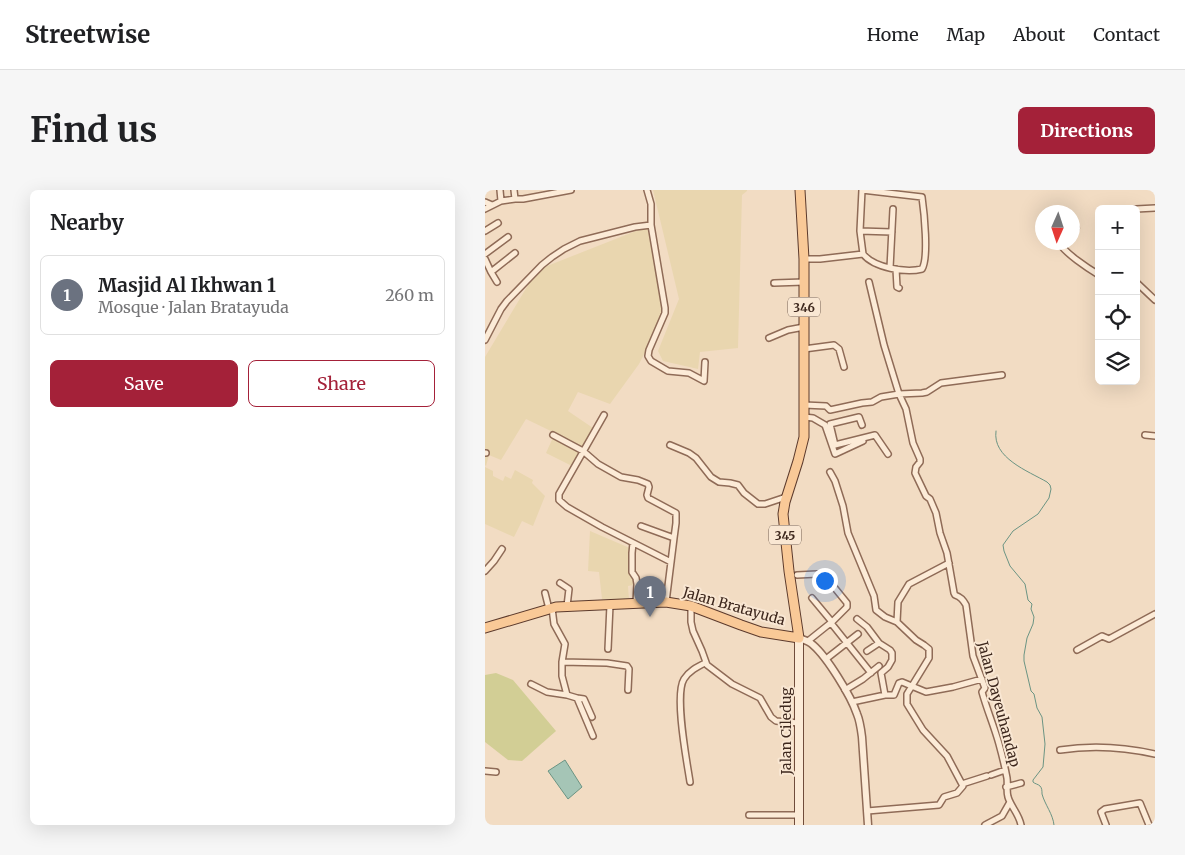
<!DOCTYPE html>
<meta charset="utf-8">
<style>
body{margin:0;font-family:Merriweather,serif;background:#f6f6f6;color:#202124}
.controls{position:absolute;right:15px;top:15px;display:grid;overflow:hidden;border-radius:8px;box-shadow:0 5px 20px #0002}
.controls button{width:45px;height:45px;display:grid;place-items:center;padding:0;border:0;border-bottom:1px solid #e0e0e0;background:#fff;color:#202124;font:25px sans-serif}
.compass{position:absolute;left:550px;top:15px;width:45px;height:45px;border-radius:50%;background:#fff;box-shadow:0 5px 20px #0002;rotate:183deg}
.you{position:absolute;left:339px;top:390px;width:18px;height:18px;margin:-12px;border:4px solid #fff;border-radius:50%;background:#1a73e8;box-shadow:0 0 0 8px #1a73e833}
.badge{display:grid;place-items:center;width:32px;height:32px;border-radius:50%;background:#a42139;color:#fff;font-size:16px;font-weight:700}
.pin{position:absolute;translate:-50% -41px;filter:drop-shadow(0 1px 2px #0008)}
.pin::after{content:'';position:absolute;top:26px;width:18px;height:15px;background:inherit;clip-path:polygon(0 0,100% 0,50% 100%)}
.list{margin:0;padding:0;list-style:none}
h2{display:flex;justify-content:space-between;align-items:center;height:65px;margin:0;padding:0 20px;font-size:21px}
h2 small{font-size:16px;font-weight:400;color:#757577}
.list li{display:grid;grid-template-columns:32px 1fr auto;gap:15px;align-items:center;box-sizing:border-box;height:80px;margin:0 10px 10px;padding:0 10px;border:1px solid #e0e0e0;border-radius:8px}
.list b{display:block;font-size:19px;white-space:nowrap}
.list p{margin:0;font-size:16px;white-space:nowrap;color:#757577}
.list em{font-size:16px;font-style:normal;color:#757577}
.actions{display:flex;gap:10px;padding:15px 20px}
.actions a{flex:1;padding:11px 0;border:1px solid #a42139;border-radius:8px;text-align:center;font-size:18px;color:#a42139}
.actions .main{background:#a42139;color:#fff}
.icon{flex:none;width:28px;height:28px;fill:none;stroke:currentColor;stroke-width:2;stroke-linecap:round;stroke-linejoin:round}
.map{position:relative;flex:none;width:670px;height:635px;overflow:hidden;border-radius:8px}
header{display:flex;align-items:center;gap:30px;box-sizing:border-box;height:70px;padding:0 25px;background:#fff;border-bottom:1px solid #e0e0e0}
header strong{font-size:24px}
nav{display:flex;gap:28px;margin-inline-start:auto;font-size:18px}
.intro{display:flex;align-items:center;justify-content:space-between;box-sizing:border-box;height:120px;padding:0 30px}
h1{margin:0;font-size:35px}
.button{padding:12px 22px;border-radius:8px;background:#a42139;color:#fff;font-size:18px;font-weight:700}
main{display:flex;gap:30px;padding:0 30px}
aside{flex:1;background:#fff;border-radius:8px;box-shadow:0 5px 20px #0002}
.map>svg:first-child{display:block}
.farmland{fill:#e9d6af}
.green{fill:#d2ce95}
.water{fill:#a5c5b6;stroke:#6b9483}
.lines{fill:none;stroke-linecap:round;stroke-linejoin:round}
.stream{stroke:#6b9483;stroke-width:1}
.minor-casing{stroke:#8f6b57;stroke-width:8}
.tertiary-casing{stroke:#8f6b57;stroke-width:9}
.secondary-casing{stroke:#704c3b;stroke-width:10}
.primary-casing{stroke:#5c3a2c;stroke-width:11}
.minor{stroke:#fcebd7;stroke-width:5}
.tertiary{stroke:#fcebd7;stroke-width:6}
.secondary{stroke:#fcebd7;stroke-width:8}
.primary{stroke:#f9c997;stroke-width:9}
.labels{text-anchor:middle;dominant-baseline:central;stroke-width:4;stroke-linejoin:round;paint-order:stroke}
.shield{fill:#f9e7d3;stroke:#756154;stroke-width:1}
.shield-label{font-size:12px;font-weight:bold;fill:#3d271d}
.street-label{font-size:14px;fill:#3d271d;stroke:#f9e7d3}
</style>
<header>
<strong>Streetwise</strong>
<nav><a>Home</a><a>Map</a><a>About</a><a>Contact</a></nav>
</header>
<div class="intro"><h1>Find us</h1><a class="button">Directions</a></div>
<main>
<aside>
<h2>Nearby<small></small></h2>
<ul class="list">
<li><span class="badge" style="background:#6b7280">1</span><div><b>Masjid Al Ikhwan 1</b><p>Mosque · Jalan Bratayuda</p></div><em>260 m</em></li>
</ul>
<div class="actions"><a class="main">Save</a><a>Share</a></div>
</aside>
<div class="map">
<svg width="670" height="635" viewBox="0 0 670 635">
<rect width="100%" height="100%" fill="#f2dcc3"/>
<path class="farmland" d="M168 0H262V1L257 5 253 158 215 162 213 179 178 171 173 161 194 109Z
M166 35 179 125 154 174 125 214 93 202 83 221 108 238 98 259 87 276 61 263 70 243 41 229 16 270 4 265 1 276 0 275V167L52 80Z
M0 277 8 281V286L18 291 20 286 26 289 30 280 48 290 47 293 60 306 48 336 37 331 29 347 0 334Z
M105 341 147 359V382L151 393 148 395 143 396 144 409H117L114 382 103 381Z"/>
<path class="green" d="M11 483 28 490 71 541 37 571 23 570 0 552V485Z"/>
<path class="water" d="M80 570 97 597 83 609 63 581Z"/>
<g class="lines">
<path class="stream" d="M511 241C507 268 543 281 562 292L565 295 566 299 564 308 553 324 528 341 518 355 519 361 525 376 540 394 543 410 547 414 546 419 549 427 548 434 542 448 539 465V471L546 501 549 504 552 518 557 527 560 554 558 577 548 590V592C550 594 553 594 555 596 557 598 557 601 557 604 560 615 568 624 569 635"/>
<defs>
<path id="minor" d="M15 0 16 11
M162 0 166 14V35L180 118V123L164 160 163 166 166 171 183 181 204 183 219 191 220 172
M377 0 437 7C439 21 444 68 437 79 421 83 389 78 378 64L375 41Z
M30 9H38L86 0
M0 12 7 15
M0 19 16 11 30 9 29 0
M651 19 670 18
M588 40 591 38
M0 41 13 33
M375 41 407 42
M574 52C578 62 604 79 614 85
M0 64 23 47
M0 69 6 82 30 63
M319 69H335L378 64
M405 78 408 19
M411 79 412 97 414 98
M6 82 12 92
M384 92 399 155 414 204 421 219 428 253 435 269V272L431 277 430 283 441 306 445 309 451 323 455 343 462 363 469 403 470 405C476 407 478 410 481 415L488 466 500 498 497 502C502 520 509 536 514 554 517 565 520 577 522 588 523 595 521 599 523 607 526 617 534 624 536 635
M651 92 670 110
M289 93 319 92
M284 148 303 140 319 137
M0 150 16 119 22 111 57 75 67 67 79 59 95 51 150 37 166 35
M319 159 349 155 354 159 359 177
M319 215 341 216 345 220 377 213 387 212 396 207 414 204 437 203 442 202 456 193 517 185
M119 225 74 304V310L82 317 117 337 186 372
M319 227 328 228 340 235 350 264 378 251
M377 235 374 227 345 234 350 255 390 245 403 264
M68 245 98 261 113 274 136 287 153 290 163 294 164 297 162 305 163 308 191 323V333L189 348
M660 245 670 246
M185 255 204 263 211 268 226 287 234 292 245 293 253 295 259 303 273 314H280L301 307
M0 263H1
M345 282 350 291 358 316 363 343 389 406 391 420 400 427 412 432 431 450 439 455 444 459V468L422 504V514L438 540 462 566 478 596 472 603 459 607 454 615 382 621
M156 336 189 348 181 412
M148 353 147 363V382L151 388 152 394 151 413
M0 381 9 371 17 359
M312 385 332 384 340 386 362 413V417L348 431 323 451
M75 393 84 399 82 416
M60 403 64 419
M327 408 347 432
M206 416V432L208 441 217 461 222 475 247 494 275 508 286 527 291 531 314 533
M372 429 382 437 394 453 405 460 407 463V470L403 477 396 483 400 505
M412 432 413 412 424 394 464 373
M346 433 386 483
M123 459 125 415
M592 460 617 446 624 449 670 424
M382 461 394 453
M341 469 373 444
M77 472 122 473 142 476 144 479 143 500
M46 494 62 502 82 505 77 486V472L80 454 69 434 67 418
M360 500 378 489 394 476
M82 505 92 508 108 546
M92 508 99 509 107 527
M367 512 400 505H409L414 493 417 492 441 502 468 497 497 489
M575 560C606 555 639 557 670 564
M0 581 11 582
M506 585 520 580
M205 592C202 572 189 505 199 489 204 481 212 477 220 473
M477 594 502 586
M521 597 536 593
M264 625H314
M500 635 517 626 525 612
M621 635 616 622 620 619 655 613 664 635"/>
<path id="tertiary" d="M314 448C319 450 324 451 328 455 342 467 366 506 372 524 375 531 376 539 377 547L383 635"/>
<path id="secondary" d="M314 635V448"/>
<path id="primary" d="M0 438 71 417 181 412 206 416 256 435 276 442 314 448 304 381 298 324 300 312 313 271 319 247V69L315 0"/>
</defs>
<use href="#minor" class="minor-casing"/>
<use href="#tertiary" class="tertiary-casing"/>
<use href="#secondary" class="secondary-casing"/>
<use href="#primary" class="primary-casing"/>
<use href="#minor" class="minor"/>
<use href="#tertiary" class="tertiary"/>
<use href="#secondary" class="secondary"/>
<use href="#primary" class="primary"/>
</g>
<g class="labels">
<g class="shield">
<rect x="303" y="107.5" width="32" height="19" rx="4"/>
<rect x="284" y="335.5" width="32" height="19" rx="4"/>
</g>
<g class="shield-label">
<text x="319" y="117">346</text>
<text x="300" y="345">345</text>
</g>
<g class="street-label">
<text transform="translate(249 416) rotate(16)">Jalan Bratayuda</text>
<text transform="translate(514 514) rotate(75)">Jalan Dayeuhandap</text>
<text transform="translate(301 541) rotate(-90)">Jalan Ciledug</text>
</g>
</g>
</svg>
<div class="controls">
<button>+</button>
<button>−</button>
<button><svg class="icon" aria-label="locate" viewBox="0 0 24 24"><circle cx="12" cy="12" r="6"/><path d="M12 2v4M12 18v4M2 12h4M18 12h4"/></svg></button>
<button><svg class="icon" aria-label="layers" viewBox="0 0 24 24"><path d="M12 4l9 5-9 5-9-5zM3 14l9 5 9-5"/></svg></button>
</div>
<svg class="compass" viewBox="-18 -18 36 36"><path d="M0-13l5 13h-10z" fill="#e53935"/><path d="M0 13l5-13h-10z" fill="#757577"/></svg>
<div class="you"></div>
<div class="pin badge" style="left:165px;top:427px;background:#6b7280">1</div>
</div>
</main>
